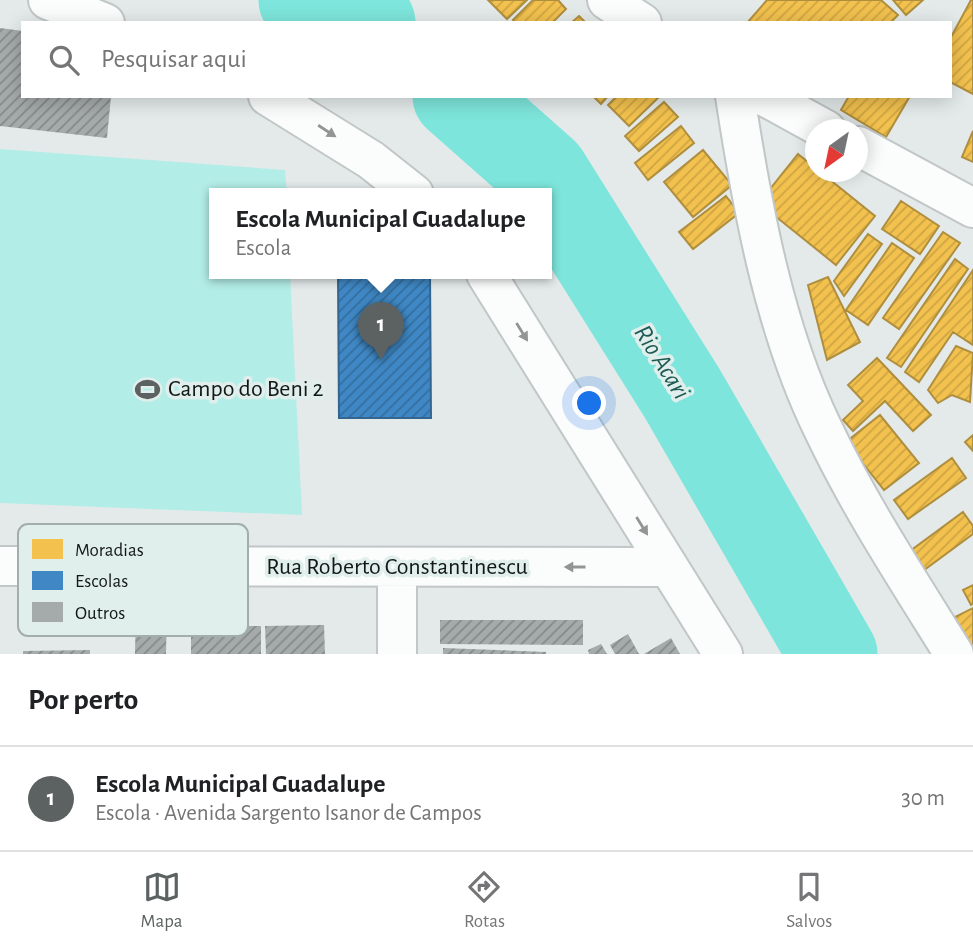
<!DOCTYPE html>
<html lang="pt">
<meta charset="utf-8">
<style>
body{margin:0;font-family:"Alegreya Sans",sans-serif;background:#f2f2f2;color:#202124}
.compass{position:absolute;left:805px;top:119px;width:63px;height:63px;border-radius:50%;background:#fff;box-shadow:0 4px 18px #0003;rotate:213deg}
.you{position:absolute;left:590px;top:404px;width:24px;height:24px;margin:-18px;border:5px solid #fff;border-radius:50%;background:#1a73e8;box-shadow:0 0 0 10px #1a73e833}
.badge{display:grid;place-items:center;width:46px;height:46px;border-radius:50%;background:#5c6261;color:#fff;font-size:23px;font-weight:700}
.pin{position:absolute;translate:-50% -58px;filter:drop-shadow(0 2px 4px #0008)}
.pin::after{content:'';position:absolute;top:37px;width:24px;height:21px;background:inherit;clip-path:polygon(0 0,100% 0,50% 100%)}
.popup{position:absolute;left:209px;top:188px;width:343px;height:91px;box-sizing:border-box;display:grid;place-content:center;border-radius:0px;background:#fff;filter:drop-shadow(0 2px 5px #0005);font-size:23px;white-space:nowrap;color:#757577}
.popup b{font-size:26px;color:#202124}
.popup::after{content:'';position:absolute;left:50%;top:100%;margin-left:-14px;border:14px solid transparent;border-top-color:#fff}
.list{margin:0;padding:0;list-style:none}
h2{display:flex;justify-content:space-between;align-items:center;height:91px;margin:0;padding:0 28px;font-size:30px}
h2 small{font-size:23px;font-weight:400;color:#757577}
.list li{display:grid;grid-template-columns:46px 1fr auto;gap:21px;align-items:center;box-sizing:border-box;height:105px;padding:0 28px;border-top:2px solid #e0e0e0}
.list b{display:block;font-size:26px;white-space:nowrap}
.list p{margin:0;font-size:23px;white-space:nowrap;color:#757577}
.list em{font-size:23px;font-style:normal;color:#757577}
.icon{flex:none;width:38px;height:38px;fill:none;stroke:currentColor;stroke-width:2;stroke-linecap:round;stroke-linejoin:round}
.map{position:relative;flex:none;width:973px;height:654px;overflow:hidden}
.search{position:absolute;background:#fff;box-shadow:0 4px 18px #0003;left:21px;right:21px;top:21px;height:77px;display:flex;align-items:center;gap:18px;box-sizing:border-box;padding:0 24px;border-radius:0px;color:#757577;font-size:26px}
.sheet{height:196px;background:#fff}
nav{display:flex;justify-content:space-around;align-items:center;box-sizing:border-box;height:98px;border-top:2px solid #e0e0e0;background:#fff;font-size:19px;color:#757577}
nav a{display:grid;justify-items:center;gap:4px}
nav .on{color:#5c6261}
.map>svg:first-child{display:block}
.garden{fill:#b3ede7}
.homes{fill:url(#homes-hatch);stroke:#af8e3e;stroke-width:2}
.schools{fill:url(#schools-hatch);stroke:#326691;stroke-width:2}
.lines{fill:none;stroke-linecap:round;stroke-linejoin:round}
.river{stroke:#7de5db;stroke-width:89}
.building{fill:url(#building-hatch)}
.minor-casing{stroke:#c1c6c6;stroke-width:42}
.minor{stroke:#fbfcfc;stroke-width:38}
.oneway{fill:#939595}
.labels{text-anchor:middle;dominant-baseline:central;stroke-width:7;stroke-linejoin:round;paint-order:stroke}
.poi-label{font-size:24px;fill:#131817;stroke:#e0eeec;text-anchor:start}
.street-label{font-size:24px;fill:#131817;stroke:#e0eeec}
.water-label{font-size:26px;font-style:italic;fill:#1e5a54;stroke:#e0eeec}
.key{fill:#e0eeec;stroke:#a2aeac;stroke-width:2}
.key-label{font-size:19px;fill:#131817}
</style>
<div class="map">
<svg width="973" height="654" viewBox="0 0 973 654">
<defs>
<pattern id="homes-hatch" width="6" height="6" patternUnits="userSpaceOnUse" patternTransform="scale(1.75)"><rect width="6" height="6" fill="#f2c14e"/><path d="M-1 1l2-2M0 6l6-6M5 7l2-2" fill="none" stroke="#cfa543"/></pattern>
<pattern id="schools-hatch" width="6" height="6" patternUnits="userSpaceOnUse" patternTransform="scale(1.75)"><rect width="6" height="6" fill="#3f88c5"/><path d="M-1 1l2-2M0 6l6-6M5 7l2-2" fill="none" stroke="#346e9f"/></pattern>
<pattern id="building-hatch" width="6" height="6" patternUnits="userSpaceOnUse" patternTransform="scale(1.75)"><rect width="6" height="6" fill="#a5aaaa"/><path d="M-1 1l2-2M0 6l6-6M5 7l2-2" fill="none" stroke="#858989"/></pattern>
</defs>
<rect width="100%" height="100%" fill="#e4eaea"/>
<path class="garden" d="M0 149 285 170 287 194H215V274H290L302 515 0 503Z"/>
<path class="homes" d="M488 0H527L507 19Z
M533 0H558L566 9 552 23H515L513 20Z
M767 0H881L898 15 890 23H747Z
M893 0H923L906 15Z
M971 0H973V94L950 82V39Z
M579 16 586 23H571Z
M593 96H608L601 104Z
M617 96H660L629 126 608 105Z
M849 96H910L886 137 841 110Z
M664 102 678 117 639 151 625 136Z
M681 126 694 143 648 180 635 163Z
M973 131V162L962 157Z
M703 150 732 185 693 217 664 182Z
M798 154 875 216 836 265 759 203Z
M726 196 739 213 693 249 679 232Z
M901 201 939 226 920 254 882 229Z
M943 232 960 243 899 329 883 318Z
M868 234 882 244 844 296 834 281Z
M892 243 914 258 868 325 846 310Z
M955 259 968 269 901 367 887 358Z
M973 270V345L953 332 919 382 905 372Z
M828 277 860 342 827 360 808 285Z
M956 346 973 353 970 402 952 395 938 403 928 390Z
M877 358 931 415 913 431 885 401 853 431 843 420 863 401 848 385Z
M880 415 919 463 884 490 846 442Z
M973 435V451L965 442Z
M952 458 966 478 908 519 894 500Z
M963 512 973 526V534L920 573 906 554Z
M973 585V604L971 605 963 590Z
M973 608V654L945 622Z"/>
<path class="schools" d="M338 274H430L431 418H339Z"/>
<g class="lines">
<path class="river" d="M303 0 371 23
M457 96 544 173 682 393 833 654"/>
</g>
<path class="building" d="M0 28 23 31V96H111L107 138 0 126Z
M136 605 167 606 166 654H135Z
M440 620H583V645L440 644Z
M324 625 325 654H266L265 626Z
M191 626H261V654H191Z
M628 634 639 654H615L610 645Z
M671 638 680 654H644Z
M601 644 607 654H589L588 650Z
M443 648 546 652V654H443Z
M90 650V654H23V651Z"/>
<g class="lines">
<defs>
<path id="minor" d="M48 0 105 23
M607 0 642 23
M268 96 371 160 414 194
M735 96C752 206 774 329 823 429 860 507 908 580 954 654
M764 96 826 130
M858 146 973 208
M486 274 723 654
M0 566 668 567
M397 654V567"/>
</defs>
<use href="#minor" class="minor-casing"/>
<use href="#minor" class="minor"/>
</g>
<defs><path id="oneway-solid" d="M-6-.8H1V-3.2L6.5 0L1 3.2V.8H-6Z" transform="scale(1.75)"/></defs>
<g class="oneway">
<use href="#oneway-solid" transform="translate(327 131) rotate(33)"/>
<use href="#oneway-solid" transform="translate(522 332) rotate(58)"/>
<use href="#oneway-solid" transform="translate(642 526) rotate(58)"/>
<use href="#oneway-solid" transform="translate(575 567) rotate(-180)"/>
</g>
<defs>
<symbol id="stadium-bare" viewBox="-9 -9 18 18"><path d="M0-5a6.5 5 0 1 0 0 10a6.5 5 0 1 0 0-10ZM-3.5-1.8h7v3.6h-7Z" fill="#5c6261" stroke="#e0eeec" stroke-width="2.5" paint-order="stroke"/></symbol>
</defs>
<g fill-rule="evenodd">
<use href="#stadium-bare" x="130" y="372" width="35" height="35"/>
</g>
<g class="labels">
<g class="poi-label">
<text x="168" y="389">Campo do Beni 2</text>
</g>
<g class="street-label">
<text x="397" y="567">Rua Roberto Constantinescu</text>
</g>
<g class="water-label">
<text transform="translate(662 362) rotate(58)">Rio Acari</text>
</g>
</g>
<rect x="18" y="524" width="230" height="112" rx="10" class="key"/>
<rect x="32" y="539" width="31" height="20" fill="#f2c14e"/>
<rect x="32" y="571" width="31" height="19" fill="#3f88c5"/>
<rect x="32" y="602" width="31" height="20" fill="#a5aaaa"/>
<g class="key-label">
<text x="75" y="556">Moradias</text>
<text x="75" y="587">Escolas</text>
<text x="75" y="619">Outros</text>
</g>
</svg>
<svg class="compass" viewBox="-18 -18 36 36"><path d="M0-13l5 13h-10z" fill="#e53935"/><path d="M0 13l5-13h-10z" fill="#757577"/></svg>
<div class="you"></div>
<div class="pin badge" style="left:381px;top:360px">1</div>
<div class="popup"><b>Escola Municipal Guadalupe</b>Escola</div>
<div class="search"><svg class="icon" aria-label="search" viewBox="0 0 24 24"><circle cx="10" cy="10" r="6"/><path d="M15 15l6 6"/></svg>Pesquisar aqui</div>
</div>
<section class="sheet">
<h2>Por perto<small></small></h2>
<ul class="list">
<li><span class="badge">1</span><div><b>Escola Municipal Guadalupe</b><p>Escola · Avenida Sargento Isanor de Campos</p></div><em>30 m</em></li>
</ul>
</section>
<nav>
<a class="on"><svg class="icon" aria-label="map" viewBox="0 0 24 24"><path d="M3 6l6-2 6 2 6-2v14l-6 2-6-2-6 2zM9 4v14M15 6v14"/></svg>Mapa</a>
<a><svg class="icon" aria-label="directions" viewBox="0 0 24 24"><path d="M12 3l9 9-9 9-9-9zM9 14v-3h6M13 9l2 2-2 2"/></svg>Rotas</a>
<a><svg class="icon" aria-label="saved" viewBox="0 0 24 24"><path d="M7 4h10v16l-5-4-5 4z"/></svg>Salvos</a>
</nav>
